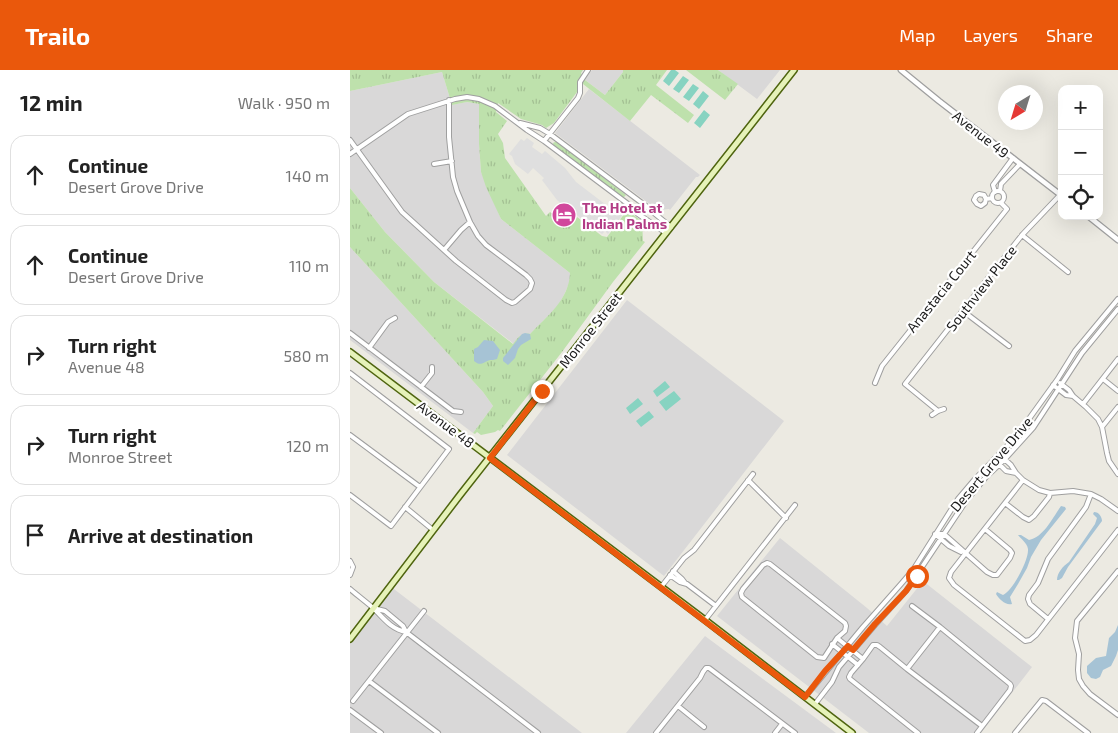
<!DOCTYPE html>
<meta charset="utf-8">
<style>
body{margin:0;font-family:"Exo 2",sans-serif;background:#f6f6f6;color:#222}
.controls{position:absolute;right:15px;top:15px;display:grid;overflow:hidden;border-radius:10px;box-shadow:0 5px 20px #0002}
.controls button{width:45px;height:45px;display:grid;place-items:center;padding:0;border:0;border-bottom:1px solid #e0e0e0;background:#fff;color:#222;font:25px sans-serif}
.compass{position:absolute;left:648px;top:15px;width:45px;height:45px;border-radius:50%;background:#fff;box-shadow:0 5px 20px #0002;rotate:218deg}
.stop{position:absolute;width:15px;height:15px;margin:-11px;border:4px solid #ea580c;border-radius:50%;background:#fff}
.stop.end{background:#ea580c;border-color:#fff;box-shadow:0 1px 5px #0008}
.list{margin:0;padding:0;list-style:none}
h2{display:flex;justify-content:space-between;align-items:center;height:65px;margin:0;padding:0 20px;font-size:21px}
h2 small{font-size:16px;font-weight:400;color:#767676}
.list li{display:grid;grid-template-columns:32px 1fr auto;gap:15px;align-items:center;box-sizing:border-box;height:80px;margin:0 10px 10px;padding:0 10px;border:1px solid #e0e0e0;border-radius:15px}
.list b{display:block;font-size:19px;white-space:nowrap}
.list p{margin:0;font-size:16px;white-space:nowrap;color:#767676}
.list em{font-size:16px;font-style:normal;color:#767676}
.icon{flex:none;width:28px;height:28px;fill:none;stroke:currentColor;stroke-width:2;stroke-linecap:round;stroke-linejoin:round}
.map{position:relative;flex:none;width:768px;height:663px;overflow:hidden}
header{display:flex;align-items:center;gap:30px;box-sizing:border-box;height:70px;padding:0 25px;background:#ea580c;color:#fff}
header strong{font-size:24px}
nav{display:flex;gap:28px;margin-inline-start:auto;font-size:18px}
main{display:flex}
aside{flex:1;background:#fff}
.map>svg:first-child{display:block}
.residential{fill:#d9d8d8}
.grass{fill:url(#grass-tufts)}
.pitch{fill:#87d3c1}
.parking{fill:#dfdfdf}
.water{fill:#a6c3d5}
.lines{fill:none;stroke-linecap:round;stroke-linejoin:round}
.minor-casing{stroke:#9f9f9f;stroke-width:6}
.tertiary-casing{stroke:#9f9f9f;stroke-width:7}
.secondary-casing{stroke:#4f650f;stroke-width:8}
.minor{stroke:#fff;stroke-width:4}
.tertiary{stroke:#fff;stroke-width:4.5}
.secondary{stroke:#e6f2b9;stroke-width:5}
.route{stroke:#ea580c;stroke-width:6}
.labels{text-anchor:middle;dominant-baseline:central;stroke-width:4.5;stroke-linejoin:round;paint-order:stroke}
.street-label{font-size:14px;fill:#1b1b1b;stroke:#fff}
.hotel-label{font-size:14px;font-weight:bold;fill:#b23c85;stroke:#fff;text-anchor:start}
</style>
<header>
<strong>Trailo</strong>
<nav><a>Map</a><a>Layers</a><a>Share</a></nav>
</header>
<main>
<aside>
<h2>12 min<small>Walk · 950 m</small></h2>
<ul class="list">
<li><svg class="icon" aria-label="ahead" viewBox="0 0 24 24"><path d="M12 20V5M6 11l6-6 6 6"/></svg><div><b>Continue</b><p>Desert Grove Drive</p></div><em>140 m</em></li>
<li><svg class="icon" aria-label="ahead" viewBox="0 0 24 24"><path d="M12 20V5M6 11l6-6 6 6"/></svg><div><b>Continue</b><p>Desert Grove Drive</p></div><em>110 m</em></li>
<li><svg class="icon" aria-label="right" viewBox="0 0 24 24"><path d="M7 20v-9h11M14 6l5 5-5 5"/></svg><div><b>Turn right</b><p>Avenue 48</p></div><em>580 m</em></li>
<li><svg class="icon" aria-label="right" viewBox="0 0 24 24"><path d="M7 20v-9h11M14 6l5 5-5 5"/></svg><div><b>Turn right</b><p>Monroe Street</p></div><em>120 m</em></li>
<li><svg class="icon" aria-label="arrive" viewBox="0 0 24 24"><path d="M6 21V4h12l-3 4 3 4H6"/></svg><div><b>Arrive at destination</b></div></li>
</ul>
</aside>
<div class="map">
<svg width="768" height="663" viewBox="0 0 768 663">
<defs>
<pattern id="grass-tufts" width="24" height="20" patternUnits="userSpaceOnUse" patternTransform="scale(1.25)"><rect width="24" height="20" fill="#bee1ac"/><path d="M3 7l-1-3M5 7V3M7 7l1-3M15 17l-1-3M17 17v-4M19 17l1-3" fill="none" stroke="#a3c093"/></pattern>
</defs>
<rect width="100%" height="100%" fill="#eceae2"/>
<path class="residential" d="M242 0H273V2L255 25 235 10Z
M368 0H430L407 29Z
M92 2 102 35 117 32 129 34V74L131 102 151 149 220 203V211L214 225 207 237 180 264 175 263 164 274 84 212 35 162 0 118V21Z
M239 19 350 105 348 107H346L320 140 319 139 310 140 309 141 205 63Z
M0 177 133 322 143 336 123 363 0 270Z
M277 230 434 351 314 506 157 385Z
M430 468 517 538 537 556 573 511 682 597 631 663H519L367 546Z
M40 516 232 663H0V568Z
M355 566 486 663H276Z"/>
<path class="grass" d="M0 0H233L231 3 235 10 255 25 273 2V0H317L306 15 344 45 338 53 301 25 280 51 233 14 204 53 196 58 192 55 171 49 148 33 146 42 157 51 148 64 153 73 155 88 196 146 200 142 219 157 227 147 252 166 257 167 275 143 272 140H276L292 151 293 171 295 172 263 212 212 282 150 361 148 360 145 362 131 365 127 362 125 364 123 363 143 336 133 322 0 177V118L35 162 84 212 163 274C168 268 171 262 180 264 197 246 219 230 220 203L151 149 136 117 131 102 129 74V34L117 32 102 35 92 2 0 21Z
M336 0H368L388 14 375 30Z
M205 72H207L276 125 273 128 204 76 203 73Z"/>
<path class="pitch" d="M321 0H325L329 3 319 16 313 11Z
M333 6 339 10 329 23 323 19Z
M343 14 349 18 339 31 333 27Z
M353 21 359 26 349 39 343 34Z
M354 40 360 45 350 58 344 53Z
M315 311 320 317 307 327 303 321Z
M324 321 331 329 316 341 309 332Z
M288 328 293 334 280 344 276 338Z
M299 341 304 347 291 357 286 351Z"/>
<path class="parking" d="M177 68 184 73 182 77 192 84 195 81 215 98 226 112 264 141 267 137 274 143 258 164 255 161 252 164 207 130 192 110 194 108 183 98 178 104 165 94 162 86 159 84 171 69 174 71Z"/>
<path class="water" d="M175 263 180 264 181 269 171 275 168 279 165 288 158 295 153 291V288L172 264Z
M134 270 143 271 150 280 147 289C144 290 142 290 140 290 133 292 131 297 124 291V279L128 277Z
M711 436 715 437 716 439 691 470 681 487 677 498 668 514 660 527 662 534C656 536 649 529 646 524L647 522 653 525C663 520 679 490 678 479 677 473 671 469 668 465H671L679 470C694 467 703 447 711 436Z
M744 442C749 442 752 447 752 451L718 497 712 508 709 510H707C707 503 713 496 719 492L745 454 747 448 743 444Z
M768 555V580L766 586 761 596 753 600 750 607 746 609 741 608 737 603V596L746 588 756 586 759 568 765 562Z"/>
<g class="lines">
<defs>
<path id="minor" d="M170 53 190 58 200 64 296 136 304 143 321 157
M0 70 52 142 106 191 156 230 162 233 165 232 180 219 182 213 180 209 176 205 136 175 128 166 120 152 107 121 103 107 99 67V30
M194 71 228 28 230 23V12L238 0
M0 84 58 44 105 29 117 27 129 29 145 36 177 60 194 71 282 137 288 144 316 163
M84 94 102 91
M642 127a6 6 0 1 1 12 0a6 6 0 1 1-12 0Z
M650 121 651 114 670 94
M645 122 643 115 663 88
M636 129 634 125 629 124 626 126 624 130 627 134 631 136 635 133 636 129 642 128
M672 165 718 202
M94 180 111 160 120 152
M613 241 659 276
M0 263 103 341 111 342
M19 278 38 252 45 248
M0 303 99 379 41 456 0 425
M753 309 768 321
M525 313 532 296 657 139 651 133
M710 313 719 320 723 326 736 337 748 349 752 357 757 383 759 391 768 404
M703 315 716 325 723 326
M71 317 82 303V297
M733 334 768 289
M588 341 555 314 672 165 710 125
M582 345 588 341 594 339
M752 357 768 337
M0 365 70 417
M649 384 661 395 666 403 673 410 689 420 700 423 723 421 741 424 751 429 768 441
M644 389 656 401 666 403
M398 410 436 448
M673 410 601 502 599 508 604 515 675 571 680 570 686 565 768 460
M655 433 673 447 679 450 684 446 699 427 700 423
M55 437 83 460
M585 464H594L637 502 643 505H647L660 488 662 483 660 480 635 459
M585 464 599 476 611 482
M0 491 3 497 0 505
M417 493 420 494 495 553 496 556 495 561 487 568 474 588 467 587 392 527 391 523 393 519 413 495Z
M323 501 332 509 335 513
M768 501 727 551 725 568 729 584 728 600 729 609 733 616 740 624 768 645
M320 505 330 512 337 514 366 536
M311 517 334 488 344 480 403 404
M0 519C7 525 15 531 22 537 33 547 40 559 56 562
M562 536 590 557 660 614 661 616 660 620 627 663
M23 538 35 541 53 556 56 562 188 663
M698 549 680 534 678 529 679 525 688 513 698 489 736 437 741 424
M355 550 445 435
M487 568 513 589
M482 574 508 595
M557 599 590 557
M19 611 88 663
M455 627 513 557 551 514 563 500 608 429 625 409 660 373 676 353 707 310 725 281 768 229
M3 631 74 541
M465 634 482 612 489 597 525 555 556 521 616 431 636 407 655 389 683 358 732 283 768 239
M328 636 354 657
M0 640 31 663
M306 663 350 608 353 602 356 598H359L445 663
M425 663 432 654
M568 663 500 609 499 607 501 603 513 589 523 575H527L530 577 557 599 632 656
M665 663 692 630 696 631 738 663"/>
<path id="tertiary" d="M551 0 589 31 712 126
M738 146 768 170"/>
<path id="secondary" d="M0 282 355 550 502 663
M0 569 110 425 444 0"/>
</defs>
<use href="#minor" class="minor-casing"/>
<use href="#tertiary" class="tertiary-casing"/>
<use href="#secondary" class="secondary-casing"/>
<use href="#minor" class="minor"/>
<use href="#tertiary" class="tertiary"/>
<use href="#secondary" class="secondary"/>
</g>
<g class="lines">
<path class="route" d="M192 321 140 388 455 627 475 601 498 576 503 580 525 554 556 521 567 506"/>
</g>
<defs>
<symbol id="hotel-disc" viewBox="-11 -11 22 22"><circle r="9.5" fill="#d1479c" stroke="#fff"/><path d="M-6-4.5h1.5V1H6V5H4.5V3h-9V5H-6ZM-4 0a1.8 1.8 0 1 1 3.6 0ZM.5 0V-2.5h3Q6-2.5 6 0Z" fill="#fff"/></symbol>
</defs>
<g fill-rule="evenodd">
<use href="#hotel-disc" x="200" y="131" width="28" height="28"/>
</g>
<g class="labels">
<g class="street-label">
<text transform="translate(631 64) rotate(38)">Avenue 49</text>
<text transform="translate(631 218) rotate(-52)">Southview Place</text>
<text transform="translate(591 221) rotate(-51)">Anastacia Court</text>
<text transform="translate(240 260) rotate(-52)">Monroe Street</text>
<text transform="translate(96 354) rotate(37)">Avenue 48</text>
<text transform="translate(641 394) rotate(-50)">Desert Grove Drive</text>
</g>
<g class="hotel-label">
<text x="232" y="137">The Hotel at<tspan x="232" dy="16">Indian Palms</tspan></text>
</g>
</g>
</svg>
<div class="controls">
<button>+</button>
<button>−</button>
<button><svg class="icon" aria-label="locate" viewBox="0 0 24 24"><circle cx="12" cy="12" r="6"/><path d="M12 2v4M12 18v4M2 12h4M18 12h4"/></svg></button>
</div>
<svg class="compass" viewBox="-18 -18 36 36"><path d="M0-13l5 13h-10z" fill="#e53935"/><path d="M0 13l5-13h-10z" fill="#767676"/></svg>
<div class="stop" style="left:567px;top:506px"></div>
<div class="stop end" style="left:192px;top:321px"></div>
</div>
</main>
